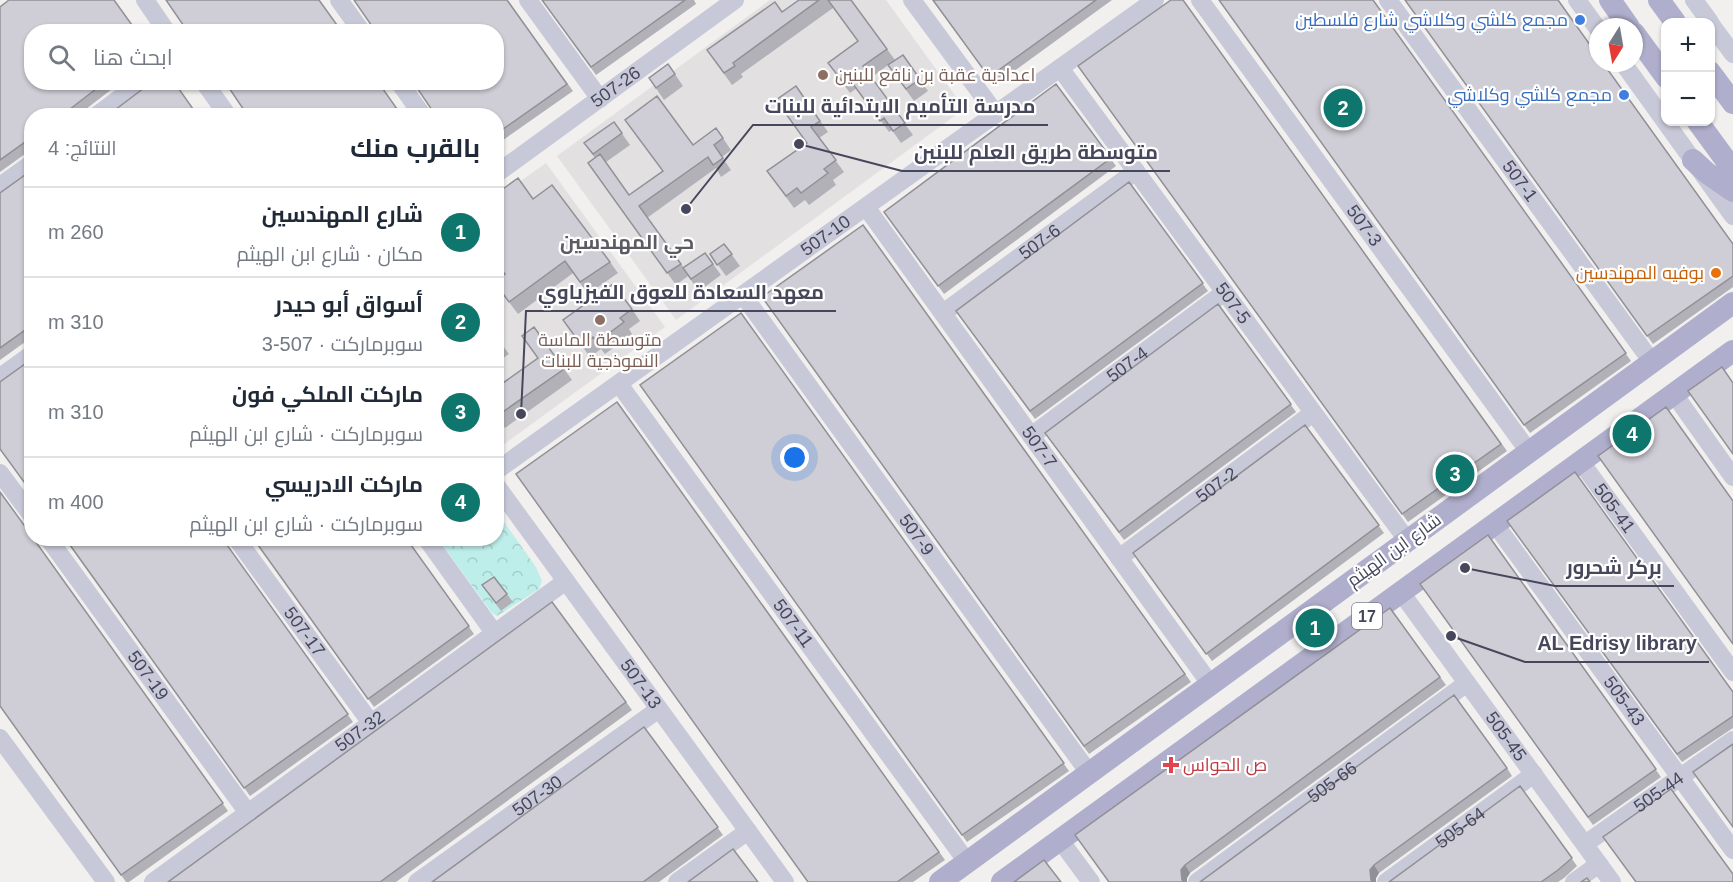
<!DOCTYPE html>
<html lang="ar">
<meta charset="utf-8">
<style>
body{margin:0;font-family:Arial,Cairo,sans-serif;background:#f6f6f7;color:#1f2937;direction:rtl}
.controls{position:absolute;right:18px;top:18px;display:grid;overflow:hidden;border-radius:12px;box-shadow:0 2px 4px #0004}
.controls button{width:54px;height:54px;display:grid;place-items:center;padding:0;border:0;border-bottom:2px solid #e0e1e3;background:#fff;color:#1f2937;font:30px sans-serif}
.compass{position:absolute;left:1589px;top:18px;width:54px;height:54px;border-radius:50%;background:#fff;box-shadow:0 2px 4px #0004;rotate:191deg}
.you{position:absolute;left:795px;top:458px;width:21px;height:21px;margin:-15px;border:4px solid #fff;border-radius:50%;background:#1a73e8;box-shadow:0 0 0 9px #1a73e833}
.badge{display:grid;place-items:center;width:39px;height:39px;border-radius:50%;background:#0f766e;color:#fff;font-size:20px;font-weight:700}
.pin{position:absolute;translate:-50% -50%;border:3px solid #fff;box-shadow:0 2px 6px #0006}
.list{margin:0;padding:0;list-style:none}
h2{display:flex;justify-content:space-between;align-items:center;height:78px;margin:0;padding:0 24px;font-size:26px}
h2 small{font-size:20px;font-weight:400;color:#747a83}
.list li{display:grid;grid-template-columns:39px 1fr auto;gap:18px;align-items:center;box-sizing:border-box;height:90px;padding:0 24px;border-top:2px solid #e0e1e3}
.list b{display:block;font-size:22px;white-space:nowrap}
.list p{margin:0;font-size:20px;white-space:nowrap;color:#747a83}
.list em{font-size:20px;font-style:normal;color:#747a83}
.icon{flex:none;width:33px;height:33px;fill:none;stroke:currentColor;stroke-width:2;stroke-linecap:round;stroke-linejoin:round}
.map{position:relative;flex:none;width:1733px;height:882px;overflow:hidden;direction:ltr}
.search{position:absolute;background:#fff;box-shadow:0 2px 4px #0004;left:24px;top:24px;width:480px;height:66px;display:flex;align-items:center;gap:15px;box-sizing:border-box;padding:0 21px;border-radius:24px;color:#747a83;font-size:22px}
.panel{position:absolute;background:#fff;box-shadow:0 2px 4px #0004;left:24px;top:108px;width:480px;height:438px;border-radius:24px;direction:rtl}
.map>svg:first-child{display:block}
.education{fill:#e2e0e1}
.forest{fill:url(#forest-crowns)}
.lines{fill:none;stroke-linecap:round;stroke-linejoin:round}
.minor{stroke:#c8c9d8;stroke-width:18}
.major{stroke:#afafcd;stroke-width:22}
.wall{fill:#b2b1b8}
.shaded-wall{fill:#919096}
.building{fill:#cfced6;stroke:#919096;stroke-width:1.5}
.shop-dot{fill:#3f7fe0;stroke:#fff;stroke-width:2}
.education-dot{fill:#8d6e63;stroke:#fff;stroke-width:2}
.food-dot{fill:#e8710a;stroke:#fff;stroke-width:2}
.health-dot{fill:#e0444e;stroke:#fff;stroke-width:2}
.labels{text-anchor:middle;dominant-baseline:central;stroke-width:4.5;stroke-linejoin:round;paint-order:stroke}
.shield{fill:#fff;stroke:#7e7e8d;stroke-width:1.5}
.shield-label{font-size:16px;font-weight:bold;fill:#47475c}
.shop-label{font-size:18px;fill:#366cbe;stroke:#fff;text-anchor:end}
.education-label{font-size:18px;fill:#785e54;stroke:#fff;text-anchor:start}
.street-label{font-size:18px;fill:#47475c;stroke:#fff}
.food-label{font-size:18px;fill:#c56008;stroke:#fff;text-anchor:end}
.health-label{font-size:18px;fill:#be3a42;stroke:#fff;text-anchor:start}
.neighbourhood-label{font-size:20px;font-weight:bold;fill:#5c5b63;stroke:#fff}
.leader{fill:none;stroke:#47475c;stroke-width:2}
.callout-dot{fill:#47475c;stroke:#fff;stroke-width:2}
.callout-label{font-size:20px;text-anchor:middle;font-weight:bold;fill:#47475c;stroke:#fff;stroke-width:4.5;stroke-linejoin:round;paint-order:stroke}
</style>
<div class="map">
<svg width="1733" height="882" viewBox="0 0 1733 882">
<defs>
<pattern id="forest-crowns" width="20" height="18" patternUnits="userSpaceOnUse" patternTransform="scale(1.5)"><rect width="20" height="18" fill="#beeeea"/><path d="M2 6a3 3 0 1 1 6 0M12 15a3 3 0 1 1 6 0" fill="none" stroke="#a5cdcb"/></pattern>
</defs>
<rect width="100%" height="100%" fill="#f1f0ee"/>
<path class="education" d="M770 0H886L959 101 956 115 676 320 557 156Z
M546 163 665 327 503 445H496V199Z"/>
<path class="forest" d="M497 512 536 567 542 581 539 589 497 616 492 613 438 539 496 538Z"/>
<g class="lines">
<g class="minor">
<path d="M145 0 167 32"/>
<path d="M339 0 362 32"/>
<path d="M528 0 600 99"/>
<path d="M912 0 996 114"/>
<path id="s1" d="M1200 0 1529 452"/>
<path id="s2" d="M1388 0 1652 362"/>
<path d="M1577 0 1598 29"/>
<path d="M1694 0 1710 22"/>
<path d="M1710 23 1733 54"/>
<path d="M1623 63 1733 216"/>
<path id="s3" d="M1060 68 1407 540"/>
<path d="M204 82 228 116"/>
<path d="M399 82 423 116"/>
<path d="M96 116 141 82"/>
<path id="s4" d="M496 174 735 0"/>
<path d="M0 186 32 163"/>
<path id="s5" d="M866 207 1211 685"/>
<path id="s6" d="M743 295 1089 773"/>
<path id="s7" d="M943 313 1136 171"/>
<path d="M0 377 32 354"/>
<path id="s8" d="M619 384 967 862"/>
<path d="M1674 394 1733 477"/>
<path id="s9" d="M1031 436 1225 292"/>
<path id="s10" d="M1581 462 1733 672"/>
<path id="s11" d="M496 471 1155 0"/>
<path d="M0 473 32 516"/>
<path id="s12" d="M496 485 785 882"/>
<path id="s13" d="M1495 524 1733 850"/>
<path id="s14" d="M48 538 248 813"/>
<path id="s15" d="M236 538 371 723"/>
<path d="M426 538 495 634"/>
<path id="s16" d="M1119 558 1313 413"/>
<path id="s17" d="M1400 591 1612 882"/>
<path d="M0 738 106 882"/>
<path d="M1060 840 1091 882"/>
<path id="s18" d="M1585 844 1733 740"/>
<path id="s19" d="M153 882 566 581"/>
<path id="s20" d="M417 882 659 709"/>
<path d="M677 882 748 831"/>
<path id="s21" d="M1197 882 1467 683"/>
<path id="s22" d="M1386 882 1534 774"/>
<path d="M1574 882 1599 864"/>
</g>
<path class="major" d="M1610 0 1629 27
M1659 0 1675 22
M1634 33 1666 77
M1710 72 1733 103
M1698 122 1733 170
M1693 160 1707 173 1733 191
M940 882 1733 303
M1002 882 1733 351"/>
</g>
<path class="wall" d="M507 0 573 91 496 145V116Z
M542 0H694L696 4 596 75Z
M799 0H851L895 60 903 55 928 91 914 101 888 65 871 78 913 135 901 143 892 130 889 132 857 88 850 93 828 63 858 41 833 8 741 74 743 77 732 85 707 50 782 12Z
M932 0H1112L995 85Z
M1183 0 1507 451 1408 522 1078 66Z
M1219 0H1373L1631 361 1530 433Z
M1405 0 1733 244V287L1653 344Z
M0 7 32 82H121L77 116H32V149L0 172Z
M668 64 683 86 664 100 649 78Z
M1056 84 1116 166 944 294 884 212Z
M796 86 828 132 819 138 844 172 833 180 836 185 809 205 805 200 794 208 767 171 806 143Z
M614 122 630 145 606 162 629 195 662 171 693 145 716 128 731 150 722 157 731 170 721 177 716 168 647 218 684 268 705 253 721 275 699 291 688 276 676 285 588 163 595 158 584 143Z
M32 170V337L0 360V193Z
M1129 182 1208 291 1035 419 956 311Z
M533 199 610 262 618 273 588 294 573 273 518 314 496 285 505 274Z
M863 225 1191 682 1089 754 762 297Z
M724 244 740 266 726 276 710 254Z
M1218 304 1296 412 1124 540 1045 433Z
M632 309 640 321 629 329 632 334 605 354 601 349 590 357 563 320Z
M741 313 1069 771 967 842 640 385Z
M534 327 572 380 505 428 496 416 538 358Z
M496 337 509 354 496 363Z
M617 402 945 860 913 882H808Z
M1305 425 1384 533 1212 661 1133 553Z
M1507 521 1733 692V728L1682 762Z
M1488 535 1661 777 1593 825 1420 584Z
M33 538 228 811 129 882H126L0 706Z
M64 538H222L353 722 250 796Z
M253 538H406L474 634 374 707Z
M494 577 513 602 501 611 482 585Z
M552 602 632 710 396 882H168Z
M1390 608 1446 685 1190 873 1187 878 1109 882Z
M644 727 723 835 659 882H432Z
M1507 768 1512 776 1379 873 1376 878 1200 882Z
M1520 786 1577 866 1564 878 1558 882H1389Z"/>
<path class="shaded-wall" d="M1185 865 1190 873 1187 878V882H1183L1182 880 1181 870Z
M1374 865 1379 873 1376 878V882H1372L1371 880 1370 870Z"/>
<path class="building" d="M9 0H114L137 32H32V82H105L61 116H32V137L0 160V7Z
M166 0H319L342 32H188Z
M354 0H507L567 84 496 134V116H436L413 82H496V32H376Z
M542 0H685L591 67Z
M799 0H819L733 63 735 66 724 73 707 50 775 2 782 12Z
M828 0H851L887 49 863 66 905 123 893 131 884 118 880 121 848 77 842 81 828 63 858 41Z
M933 0H1096L989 77Z
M1171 0H1183L1501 444 1402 514 1078 66Z
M1219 0H1373L1626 353 1524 425Z
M1405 0H1558L1598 56V63H1603L1733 244V276L1647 336Z
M903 55 920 79 906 89 888 65Z
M668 64 675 74 656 88 649 78Z
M152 82H174L198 116H107Z
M225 82H378L402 116H248Z
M1056 84 1111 158 938 286 884 212Z
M796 86 820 121 811 127 836 160 824 169 828 173 801 193 797 188 786 196 767 171 807 143 776 100Z
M657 96 693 145 716 128 723 138 714 145 723 158 713 165 708 157 639 206 681 264 667 273 588 163 600 154 629 195 663 171 625 120Z
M614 122 622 133 593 154 584 143Z
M32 170V325L0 348V193Z
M518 178 533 199 552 185 610 262 580 282 565 261 509 302 496 284V280L505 274 496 262V194Z
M1129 182 1203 283 1030 411 956 311Z
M863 225 1185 674 1084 746 762 297Z
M724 244 732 254 717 265 710 254Z
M705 253 713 264 691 279 683 268Z
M613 284 632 309 620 318 624 322 597 342 593 337 582 346 563 320Z
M1218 304 1291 404 1119 532 1045 433Z
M741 313 1064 763 962 835 640 385Z
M534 327 564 369 497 416 496 388 538 358 522 336Z
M496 337 501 343 496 346Z
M32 359V493L0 449V382Z
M1722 367 1733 383V454L1688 391Z
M617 402 939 852 897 882H808L516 474Z
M1666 407 1733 501V644L1598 456Z
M1305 425 1379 525 1206 654 1133 553Z
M1575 472 1733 692V716L1677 754 1507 521Z
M0 492 32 536V538H33L223 803 121 875 0 706Z
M1488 535 1656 769 1588 817 1420 584Z
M65 538H222L348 714 244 788Z
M253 538H406L469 626 368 699Z
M494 577 507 594 496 603 482 585Z
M552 602 626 702 380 882H168Z
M1390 608 1440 677 1185 865 1181 870 1182 880 1184 882H1109L1075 835Z
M1454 695 1507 768 1374 865 1370 870 1371 880 1373 882H1200Z
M644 727 718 827 643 882H432Z
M1733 744V827L1693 772Z
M1520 786 1572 858 1558 870 1541 882H1389Z
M1671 789 1733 874V882H1636L1603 837Z
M733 849 758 882H688Z
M1044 860 1061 882H1014Z
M1587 878 1590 882H1581Z"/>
<g class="shop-dot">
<circle cx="1580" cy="20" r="6"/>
<circle cx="1624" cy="95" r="6"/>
</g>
<g class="education-dot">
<circle cx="823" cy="75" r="6"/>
<circle cx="600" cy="320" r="6"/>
</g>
<circle class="food-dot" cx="1716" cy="273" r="6"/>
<path class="health-dot" d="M1168 756h6v6h6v6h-6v6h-6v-6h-6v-6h6z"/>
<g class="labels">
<rect class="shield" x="1352" y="603" width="30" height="26" rx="4.5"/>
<g class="shield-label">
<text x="1367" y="616">17</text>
</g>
<g class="shop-label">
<text x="1568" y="20">مجمع كلشي وكلاشي شارع فلسطين</text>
<text x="1612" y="95">مجمع كلشي وكلاشي</text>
</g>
<g class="education-label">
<text x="835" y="75">اعدادية عقبة بن نافع للبنين</text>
<text x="600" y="340" text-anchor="middle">متوسطة الماسة<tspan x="600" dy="21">النموذجية للبنات</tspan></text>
</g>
<g class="street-label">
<text stroke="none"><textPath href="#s4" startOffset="148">507-26</textPath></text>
<text stroke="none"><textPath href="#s2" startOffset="224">507-1</textPath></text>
<text stroke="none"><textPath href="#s1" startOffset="279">507-3</textPath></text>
<text stroke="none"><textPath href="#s11" startOffset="405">507-10</textPath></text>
<text stroke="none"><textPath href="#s7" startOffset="120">507-6</textPath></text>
<text stroke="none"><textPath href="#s3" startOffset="292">507-5</textPath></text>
<text stroke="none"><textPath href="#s9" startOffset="120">507-4</textPath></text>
<text stroke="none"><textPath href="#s5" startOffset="296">507-7</textPath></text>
<text stroke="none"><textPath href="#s16" startOffset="122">507-2</textPath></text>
<text stroke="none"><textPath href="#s10" startOffset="57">505-41</textPath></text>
<text stroke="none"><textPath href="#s6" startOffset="296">507-9</textPath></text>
<text transform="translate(1394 550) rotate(-36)">شارع ابن الهيثم</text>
<text stroke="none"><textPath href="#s8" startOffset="296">507-11</textPath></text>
<text stroke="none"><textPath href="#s15" startOffset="116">507-17</textPath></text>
<text stroke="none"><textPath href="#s14" startOffset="170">507-19</textPath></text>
<text stroke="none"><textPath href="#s12" startOffset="246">507-13</textPath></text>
<text stroke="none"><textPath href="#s13" startOffset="219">505-43</textPath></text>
<text stroke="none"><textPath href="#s19" startOffset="256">507-32</textPath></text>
<text stroke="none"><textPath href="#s17" startOffset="180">505-45</textPath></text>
<text stroke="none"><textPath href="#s21" startOffset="168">505-66</textPath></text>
<text stroke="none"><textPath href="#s18" startOffset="90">505-44</textPath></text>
<text stroke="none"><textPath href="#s20" startOffset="148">507-30</textPath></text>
<text stroke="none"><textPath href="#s22" startOffset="92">505-64</textPath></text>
</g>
<g class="food-label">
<text x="1704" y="273">بوفيه المهندسين</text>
</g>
<g class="health-label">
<text x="1183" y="765">ص الحواس</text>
</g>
<g class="neighbourhood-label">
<text x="627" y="242">حي المهندسين</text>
</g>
</g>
<path class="leader" d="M686 209L753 125H1048M799 144L902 171H1170M521 414L526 311H836M1465 568L1555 586H1674M1451 636L1525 662H1709"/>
<g class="callout-dot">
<circle cx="686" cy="209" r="6"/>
<circle cx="799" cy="144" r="6"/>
<circle cx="521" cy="414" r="6"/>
<circle cx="1465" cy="568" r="6"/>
<circle cx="1451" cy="636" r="6"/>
</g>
<g class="callout-label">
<text x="900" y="113">مدرسة التأميم الابتدائية للبنات</text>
<text x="1036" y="159">متوسطة طريق العلم للبنين</text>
<text x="681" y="299">معهد السعادة للعوق الفيزياوي</text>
<text x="1614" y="574">بركر شحرور</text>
<text x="1617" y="650">AL Edrisy library</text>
</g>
</svg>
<div class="controls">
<button>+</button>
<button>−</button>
</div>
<svg class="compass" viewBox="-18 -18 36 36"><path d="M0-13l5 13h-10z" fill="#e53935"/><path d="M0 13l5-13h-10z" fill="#747a83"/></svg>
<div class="you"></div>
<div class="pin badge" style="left:1315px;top:628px">1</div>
<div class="pin badge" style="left:1343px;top:108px">2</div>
<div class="pin badge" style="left:1455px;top:474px">3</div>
<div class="pin badge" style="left:1632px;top:434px">4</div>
<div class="search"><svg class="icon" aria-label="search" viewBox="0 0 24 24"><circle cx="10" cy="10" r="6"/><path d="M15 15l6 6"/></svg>ابحث هنا</div>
<section class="panel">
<h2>بالقرب منك<small>النتائج: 4</small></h2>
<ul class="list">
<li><span class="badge">1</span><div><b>شارع المهندسين</b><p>مكان · شارع ابن الهيثم</p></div><em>260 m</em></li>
<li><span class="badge">2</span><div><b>أسواق أبو حيدر</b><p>سوبرماركت · 507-3</p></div><em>310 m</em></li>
<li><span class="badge">3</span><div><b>ماركت الملكي فون</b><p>سوبرماركت · شارع ابن الهيثم</p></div><em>310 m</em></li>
<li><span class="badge">4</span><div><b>ماركت الادريسي</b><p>سوبرماركت · شارع ابن الهيثم</p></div><em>400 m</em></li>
</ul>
</section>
</div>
